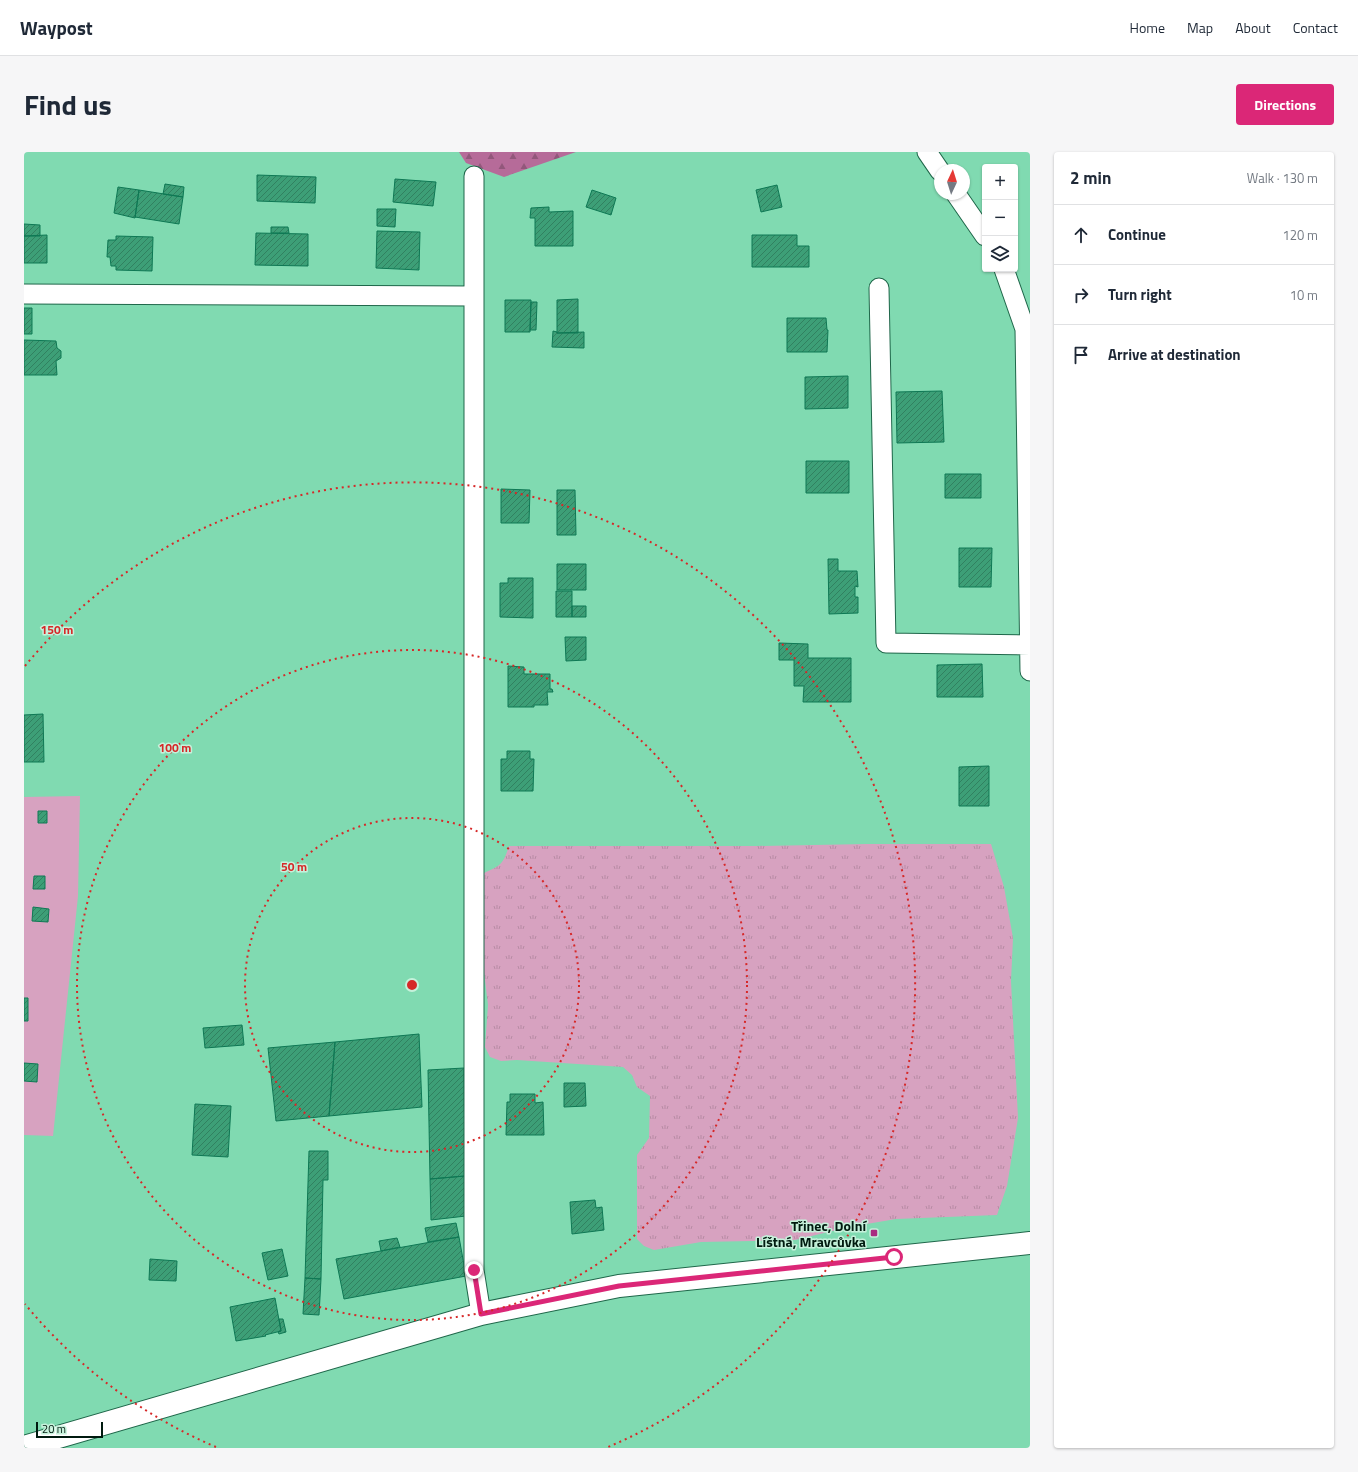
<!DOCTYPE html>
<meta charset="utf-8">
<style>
body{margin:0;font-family:"Titillium Web",sans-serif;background:#f6f6f7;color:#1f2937}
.controls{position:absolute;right:12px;top:12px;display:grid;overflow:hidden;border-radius:4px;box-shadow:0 1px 3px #0004}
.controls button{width:36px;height:36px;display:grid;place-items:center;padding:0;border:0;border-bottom:1px solid #e0e1e3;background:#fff;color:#1f2937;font:20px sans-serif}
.compass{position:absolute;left:910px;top:12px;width:36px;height:36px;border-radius:50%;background:#fff;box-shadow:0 1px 3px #0004;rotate:4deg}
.scale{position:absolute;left:12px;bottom:10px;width:67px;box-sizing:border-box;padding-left:4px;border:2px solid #001a0f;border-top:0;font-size:11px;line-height:14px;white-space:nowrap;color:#001a0f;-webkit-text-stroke:3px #c6f1db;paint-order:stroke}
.stop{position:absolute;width:12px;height:12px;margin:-9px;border:3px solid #db2777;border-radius:50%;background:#fff}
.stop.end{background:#db2777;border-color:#fff;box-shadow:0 1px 4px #0008}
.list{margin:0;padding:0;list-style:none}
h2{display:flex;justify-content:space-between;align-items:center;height:52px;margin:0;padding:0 16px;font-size:17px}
h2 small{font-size:13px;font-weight:400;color:#747a83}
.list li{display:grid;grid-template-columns:26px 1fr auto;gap:12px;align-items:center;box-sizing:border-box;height:60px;padding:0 16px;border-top:1px solid #e0e1e3}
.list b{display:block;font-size:15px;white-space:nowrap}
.list em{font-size:13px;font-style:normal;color:#747a83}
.icon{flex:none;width:22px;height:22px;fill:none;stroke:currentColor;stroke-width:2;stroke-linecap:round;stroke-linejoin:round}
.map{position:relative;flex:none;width:1006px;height:1296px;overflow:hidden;border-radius:4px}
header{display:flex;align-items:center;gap:24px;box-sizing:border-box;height:56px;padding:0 20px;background:#fff;border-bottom:1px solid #e0e1e3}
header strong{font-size:19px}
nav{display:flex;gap:22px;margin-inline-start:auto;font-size:14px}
.intro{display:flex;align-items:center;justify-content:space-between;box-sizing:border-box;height:96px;padding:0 24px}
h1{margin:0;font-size:28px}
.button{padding:10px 18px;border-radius:4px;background:#db2777;color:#fff;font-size:14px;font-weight:700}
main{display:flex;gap:24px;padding:0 24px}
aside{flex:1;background:#fff;border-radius:4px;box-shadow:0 1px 3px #0004}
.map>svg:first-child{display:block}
.grass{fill:url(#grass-tufts)}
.forest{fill:url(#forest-firs)}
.garden{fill:#d7a2c0}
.building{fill:url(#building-hatch);stroke:#0e7854}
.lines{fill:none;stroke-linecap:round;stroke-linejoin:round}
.minor-casing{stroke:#1f674a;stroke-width:21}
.tertiary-casing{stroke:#1f674a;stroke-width:24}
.minor{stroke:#fff;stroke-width:19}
.tertiary{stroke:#fff;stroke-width:22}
.route{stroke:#db2777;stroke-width:5}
.ring{fill:none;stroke:#d62828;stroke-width:2;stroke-dasharray:2 4}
.poi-dot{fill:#a82d81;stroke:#c6f1db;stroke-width:1.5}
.labels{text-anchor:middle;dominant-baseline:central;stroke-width:3;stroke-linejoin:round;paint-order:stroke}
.poi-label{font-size:14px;font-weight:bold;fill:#001a0f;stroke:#c6f1db;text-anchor:end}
.centre{fill:#d62828;stroke:#c6f1db;stroke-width:2}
.ring-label{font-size:12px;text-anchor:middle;font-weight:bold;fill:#d62828;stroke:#c6f1db;stroke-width:3;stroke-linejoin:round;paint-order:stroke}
</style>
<header>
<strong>Waypost</strong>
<nav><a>Home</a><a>Map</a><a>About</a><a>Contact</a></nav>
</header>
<div class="intro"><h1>Find us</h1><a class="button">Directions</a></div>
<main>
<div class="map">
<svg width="1006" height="1296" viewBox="0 0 1006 1296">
<defs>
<pattern id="grass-tufts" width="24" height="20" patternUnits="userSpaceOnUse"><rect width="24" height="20" fill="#d7a2c0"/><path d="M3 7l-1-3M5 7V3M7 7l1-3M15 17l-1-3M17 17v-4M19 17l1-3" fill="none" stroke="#b78ba4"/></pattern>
<pattern id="forest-firs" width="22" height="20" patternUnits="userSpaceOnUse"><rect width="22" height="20" fill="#b66b99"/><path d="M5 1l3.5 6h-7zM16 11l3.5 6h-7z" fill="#92577b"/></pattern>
<pattern id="building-hatch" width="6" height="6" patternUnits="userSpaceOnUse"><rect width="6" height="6" fill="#3d9f77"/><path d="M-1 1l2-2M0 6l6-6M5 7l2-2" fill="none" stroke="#318160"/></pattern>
</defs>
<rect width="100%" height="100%" fill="#80dab1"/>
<path class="grass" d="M843 692H967L980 735 989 786 987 829 994 966 983 1034 973 1063 872 1067 825 1075 771 1088 677 1090 630 1098 620 1094 613 1087V1003L625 986 626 944 613 935 608 923 599 915 493 908 477 909 466 905 461 895 464 853 459 812 460 721C478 713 479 712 485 694H733Z"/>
<path class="forest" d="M435 0H552L480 25 442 11Z"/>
<path class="garden" d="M56 644 54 744 29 984 0 983V645Z"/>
<path class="building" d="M233 23 292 25 291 51 233 49Z
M371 27 412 30 409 54 369 50Z
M141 32 160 35 159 45 139 42Z
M753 33 758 55 737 60 732 38Z
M94 35 115 38 111 66 90 61Z
M115 38 159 45 155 72 111 65Z
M568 38 592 46 587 63 562 55Z
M525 55V60L549 59V94H511V66H506L507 56Z
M353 57H372L371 75 353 74Z
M0 72 16 73V84H0Z
M247 75H264L265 81H247Z
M353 79 396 80 395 118 352 116Z
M232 81 284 82V114L231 113Z
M23 83V111H0V84Z
M728 83H773V94H785V115H728Z
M92 84 129 85 128 119 92 118V114H87L86 105H83L84 88H92Z
M554 147V181H533V148Z
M481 148H507L506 180H481Z
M507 150H513L512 178H506Z
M0 156H8V182H0Z
M763 166H802L803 178H804L803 200H763Z
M529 179 533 180V181L560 180V196L528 195Z
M0 188 32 189 33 196 37 199V206L32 209 33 223H0Z
M824 224V256L781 257V225Z
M918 239 920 290 873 291 872 240Z
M782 309H825V341H782Z
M921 322H957V346H921Z
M477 337 506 338 505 371H477Z
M533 338H551L552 383H533Z
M935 396H968L967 435H935Z
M804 407H814V419H833L834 435 831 434V445H834V461L805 462Z
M533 412H562V438H533Z
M484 426H509V466L476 465V431H484Z
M532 439H548V465H532Z
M548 454H562V465H548Z
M541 485H562V508L542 509Z
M755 491 784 492V506H827V550H779L780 534H770V508H755Z
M958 512 959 545H913V513Z
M484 514 500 515V522H526V537H528L529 540H523L524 553H510V555H484Z
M19 562 20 610H0V563Z
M483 599H506V607H510L509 639H477V607H483Z
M965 614V654H935V615Z
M14 659H23V671H14Z
M10 724H21V737H9Z
M9 755 25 757 24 770 8 769Z
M0 846H4V869H0Z
M218 873 220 893 181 896 179 876Z
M395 882 398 955 305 964 311 890Z
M311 890 305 964 252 969 244 896Z
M0 911 14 912 13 930 0 929Z
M440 916 441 1024 406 1027 404 918Z
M540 931H561L562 954 540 955Z
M486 942H511V951L519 950 520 983H482L483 950H486Z
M171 952 207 954 204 1005 168 1003Z
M285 999H304V1028H299L297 1127 281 1126Z
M441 1024 442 1064 407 1068 406 1027Z
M571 1048 572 1056 578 1055 580 1078 548 1082 546 1050Z
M432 1071 435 1085 404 1090 401 1076Z
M435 1085 442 1124 320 1147 312 1107Z
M373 1086 376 1095 357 1099 355 1089Z
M258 1097 264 1124 244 1128 238 1101Z
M126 1107 153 1109 152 1129 125 1128Z
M281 1126 297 1127 295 1163 279 1162Z
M251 1146 257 1179 241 1183 242 1184 212 1189 206 1155Z
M255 1167H259L262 1180 255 1182 254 1180 257 1179Z"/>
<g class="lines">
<defs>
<path id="minor" d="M903 0 916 19
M450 24V1118L457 1162
M932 42 961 84
M980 117 1001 177 1006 519
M855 136 862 491 1006 493
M0 142 450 144"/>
<path id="tertiary" d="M0 1295 457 1162 595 1134 1006 1091"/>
</defs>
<use href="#minor" class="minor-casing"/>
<use href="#tertiary" class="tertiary-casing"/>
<use href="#minor" class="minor"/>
<use href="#tertiary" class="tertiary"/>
</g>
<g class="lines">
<path class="route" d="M450 1118 457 1162 595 1134 870 1105"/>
</g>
<g class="ring">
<circle cx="388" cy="833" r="167"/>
<circle cx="388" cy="833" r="335"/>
<path d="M192 1295A502 502 0 0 1 1 1152M1 514A502 502 0 1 1 584 1295"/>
</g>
<rect class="poi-dot" x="846" y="1077" width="8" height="8" rx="2"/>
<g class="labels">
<g class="poi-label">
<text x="842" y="1073">Třinec, Dolní<tspan x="842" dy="16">Líštná, Mravcůvka</tspan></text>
</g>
</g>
<circle cx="388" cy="833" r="6" class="centre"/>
<g class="ring-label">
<text x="33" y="482">150 m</text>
<text x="151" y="600">100 m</text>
<text x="270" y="719">50 m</text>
</g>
</svg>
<div class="controls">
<button>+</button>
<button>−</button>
<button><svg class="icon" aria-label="layers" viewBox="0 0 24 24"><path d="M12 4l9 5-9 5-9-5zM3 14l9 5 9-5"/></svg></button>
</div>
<svg class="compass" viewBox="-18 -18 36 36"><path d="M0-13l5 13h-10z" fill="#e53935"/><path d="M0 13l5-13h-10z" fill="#747a83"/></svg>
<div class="scale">20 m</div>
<div class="stop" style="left:870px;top:1105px"></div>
<div class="stop end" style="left:450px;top:1118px"></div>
</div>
<aside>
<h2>2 min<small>Walk · 130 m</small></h2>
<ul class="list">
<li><svg class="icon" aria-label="ahead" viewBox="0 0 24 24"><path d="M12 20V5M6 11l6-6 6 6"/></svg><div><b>Continue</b></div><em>120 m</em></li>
<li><svg class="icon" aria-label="right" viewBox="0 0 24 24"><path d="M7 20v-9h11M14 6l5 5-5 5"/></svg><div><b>Turn right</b></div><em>10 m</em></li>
<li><svg class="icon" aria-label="arrive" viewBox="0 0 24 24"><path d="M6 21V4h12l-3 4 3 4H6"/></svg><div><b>Arrive at destination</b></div></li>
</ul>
</aside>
</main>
